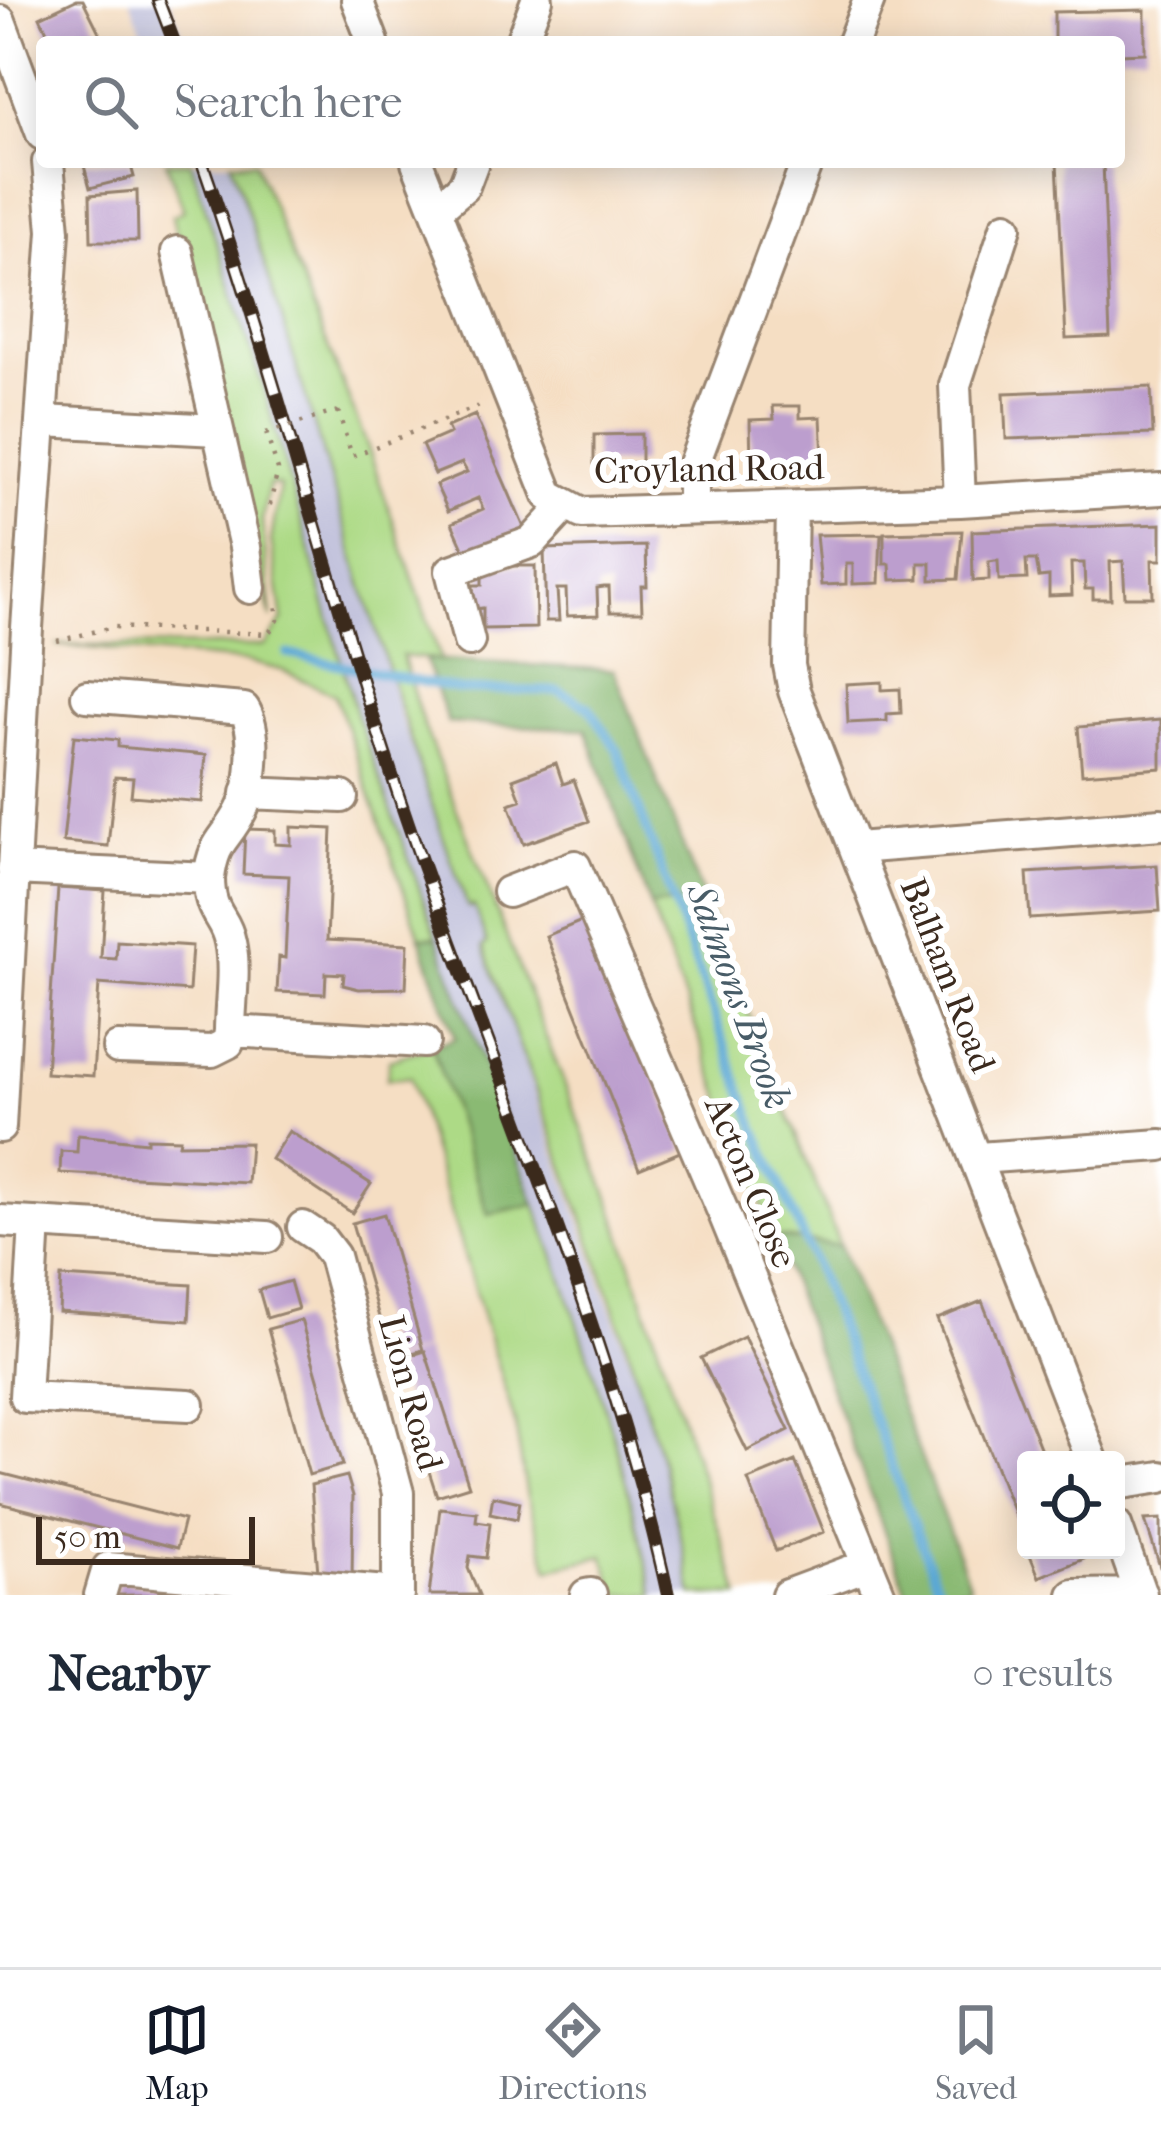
<!DOCTYPE html>
<style>
body{margin:0;font-family:"IM FELL French Canon",serif;background:#f2f2f3;color:#1f2937}
.controls{position:absolute;right:36px;bottom:36px;display:grid;overflow:hidden;border-radius:12px;box-shadow:0 6px 30px #0003}
.controls button{width:108px;height:108px;display:grid;place-items:center;padding:0;border:0;border-bottom:3px solid #e0e1e3;background:#fff;color:#1f2937;font:60px sans-serif}
.scale{position:absolute;left:36px;bottom:30px;width:219px;box-sizing:border-box;padding-left:12px;border:6px solid #3b2a1e;border-top:0;font-size:33px;line-height:42px;white-space:nowrap;color:#3b2a1e;-webkit-text-stroke:9px #fff;paint-order:stroke}
.list{margin:0;padding:0;list-style:none}
h2{display:flex;justify-content:space-between;align-items:center;height:156px;margin:0;padding:0 48px;font-size:51px}
h2 small{font-size:39px;font-weight:400;color:#747a83}
.icon{flex:none;width:66px;height:66px;fill:none;stroke:currentColor;stroke-width:2;stroke-linecap:round;stroke-linejoin:round}
.map{position:relative;flex:none;width:1161px;height:1595px;overflow:hidden}
.search{position:absolute;background:#fff;box-shadow:0 6px 30px #0003;left:36px;right:36px;top:36px;height:132px;display:flex;align-items:center;gap:30px;box-sizing:border-box;padding:0 42px;border-radius:12px;color:#747a83;font-size:45px}
.sheet{height:372px;background:#fff}
nav{display:flex;justify-content:space-around;align-items:center;box-sizing:border-box;height:168px;border-top:3px solid #e0e1e3;background:#fff;font-size:33px;color:#747a83}
nav a{display:grid;justify-items:center;gap:6px}
nav .on{color:#111827}
.map>svg:first-child{display:block}
.industrial{fill:#c2c2dc}
.green{fill:#adda86;stroke:#748252;stroke-width:3}
.forest{fill:#8aba73;stroke:#627248;stroke-width:3}
.lines{fill:none;stroke-linecap:round;stroke-linejoin:round}
.stream{stroke:#5ba8d4;stroke-width:9}
.building{fill:#bc9ece}
.minor-casing{stroke:#988470;stroke-width:36}
.path{stroke:#988470;stroke-width:4.5;stroke-dasharray:3 9;stroke-linecap:butt}
.minor{stroke:#fff;stroke-width:30}
.rail-casing{stroke:#3b2a1e;stroke-width:14}
.rail{stroke:#fff;stroke-width:9;stroke-dasharray:27;stroke-linecap:butt}
.path-bridge{stroke:#988470;stroke-width:4.5;stroke-dasharray:3 9;stroke-linecap:butt}
.labels{text-anchor:middle;dominant-baseline:central;stroke-width:12;stroke-linejoin:round;paint-order:stroke}
.street-label{font-size:36px;fill:#3b2a1e;stroke:#fff}
.water-label{font-size:39px;font-style:italic;fill:#485c67;stroke:#fff}
</style>
<div class="map">
<svg width="1161" height="1595" viewBox="0 0 1161 1595">
<rect width="100%" height="100%" fill="#fff"/>
<filter id="ink" filterUnits="userSpaceOnUse"><feTurbulence type="fractalNoise" baseFrequency=".00833" numOctaves="2"/><feDisplacementMap in="SourceGraphic" scale="24" xChannelSelector="R" yChannelSelector="G"/><feConvolveMatrix kernelMatrix="1 2 1 2 8 2 1 2 1" color-interpolation-filters="sRGB"/></filter>
<filter id="wash" filterUnits="userSpaceOnUse"><feTurbulence type="fractalNoise" baseFrequency=".004" numOctaves="4" result="noise"/><feDisplacementMap in="SourceGraphic" scale="48" xChannelSelector="R" yChannelSelector="G"/><feGaussianBlur stdDeviation="2.7" result="paint"/><feColorMatrix in="noise" values="0 0 0 0 0 0 0 0 0 0 0 0 0 0 0 0 0 1.4 0 .05"/><feComposite in="paint" operator="in"/></filter>
<g filter="url(#wash)">
<rect width="100%" height="100%" fill="#f5dec3"/>
<path class="industrial" d="M130 0H170L186 42H146Z
M191 162H231L288 331 401 719 468 906 474 905 488 944 483 947 641 1394 667 1482 693 1595H654L620 1454 550 1244 357 716 264 391Z"/>
<path class="green" d="M166 162H191L264 391 357 716 437 937H420L335 695 281 670 245 661 56 645 265 646 283 620 271 541 280 486 269 484 262 520 272 619 172 216 184 210Z
M231 162H255L367 445 441 660 402 656 422 721 613 1208 740 1595H693C649 1372 559 1159 483 946L487 943 474 906 468 907C378 662 315 409 231 162Z
M704 900 840 1246 774 1237 650 906Z
M432 1046 488 1214 535 1204C584 1332 624 1461 654 1595H616L604 1556 549 1569 527 1497 515 1423 410 1077 387 1079 389 1060Z"/>
<path class="forest" d="M425 659 614 670 704 900 650 906 586 729 448 723Z
M420 937H437L535 1204 488 1214 432 1046 455 1038Z
M774 1237 840 1246 970 1586 938 1595H908Z"/>
<g class="lines">
<path class="stream" d="M288 654 460 690 559 691 589 707 618 751 756 1129 814 1262 941 1595"/>
</g>
<g id="blocks">
<path class="building" d="M76 0H83L104 42H52L40 17Z
M1145 10V53L1119 54V42H1054V12Z
M83 162H130L134 177 90 188Z
M1057 162H1103L1110 337 1066 339Z
M137 191 138 241H91L90 195Z
M1151 387 1153 434 1006 439 1004 393Z
M773 406H800V418L821 417 823 460 751 462 750 420 774 419Z
M475 415 526 532 465 552 452 523 483 509 478 498 448 511 436 485 467 472 462 463 435 474 422 445 450 433 447 427Z
M641 434V463L594 464V435Z
M1161 524V560H1152L1153 597H1125L1123 561 1110 562 1111 599H1093V589H1085L1084 563H1071L1072 595 1049 596V576L1039 577 1036 560H1026L1027 579 999 580 998 561H995L989 562V580L973 581 972 531Z
M962 531 958 579 931 580V563H919V579L891 580 890 564H884V533Z
M881 534 879 583 853 584V564H846V584L821 585 816 535Z
M646 546 647 586H641L642 612H610L609 587H604L597 588 598 615 567 616 566 589H557L559 621H546L544 549Z
M482 566H535L536 628 483 629V608L474 609 473 585H482Z
M882 682V690L900 689 901 713 887 714V721L848 723 846 684Z
M1161 720V768L1082 774 1078 727Z
M74 736 118 740V747L206 755 202 802 131 796 133 778 115 777 108 846 63 842Z
M556 763 563 784 574 780 589 821 524 844 509 804 521 800 513 779Z
M291 827 332 829 327 940 408 944 406 988 359 989 343 985 344 974 326 973 325 994 277 992 279 957 285 958 289 876 243 874 245 829 275 830V844L291 845Z
M1157 865 1160 911 1030 919 1027 873Z
M58 888 105 891 101 958 116 959 117 941 192 946 189 991 99 984 93 1076 46 1073Z
M591 917 685 1150 639 1169 546 936Z
M289 1131 371 1184 352 1213 271 1159Z
M78 1135 147 1142V1138L180 1139 179 1144 250 1143 247 1183 60 1173 61 1151 77 1152Z
M384 1214 423 1350 391 1359 352 1223Z
M61 1277 191 1285 189 1321 59 1312Z
M290 1281 298 1309 267 1318 259 1290Z
M982 1301 1045 1460H1026V1543L937 1319Z
M301 1320 343 1465 309 1475 268 1329Z
M744 1337 789 1430 747 1451 701 1358Z
M425 1351 469 1486 437 1496 393 1361Z
M795 1461 824 1532 776 1551 748 1480Z
M0 1473 184 1520 177 1548 0 1503Z
M347 1476 353 1496 352 1583 319 1585 311 1485Z
M493 1496 520 1502 517 1519 490 1513Z
M440 1508 477 1512 476 1521 490 1523 486 1558 470 1556 468 1568 479 1595H429Z
M1161 1519V1567H1160L1145 1520Z
M1028 1550H1080L1084 1559 1039 1577Z
M119 1580 172 1593V1595H115Z"/>
</g>
</g>
<g filter="url(#ink)">
<use href="#blocks" fill-opacity="0" stroke="#988470" stroke-width="3"/>
<g class="lines">
<defs>
<path id="minor" d="M357 0 373 42
M0 21 42 134
M521 42 537 0
M853 42 869 0
M417 162 549 495 582 513 960 501 1161 489
M436 210 464 186 473 162
M177 252 245 547 250 588
M43 421 217 430
M960 501 955 385 1006 227
M792 507 789 665 794 691 1092 1460
M693 509V466L807 162
M469 641 451 571 532 542 565 506
M87 696 244 709C258 731 253 788 241 811 225 842 214 839 209 878
M247 793 342 797
M856 848 1161 824
M13 869 209 878C209 916 225 915 230 942 236 970 230 1003 230 1031L424 1042
M508 892 575 866 724 1214 880 1595
M118 1048 212 1051 228 1043 230 1031
M0 1127 27 628 54 231 48 162
M978 1158 1161 1145
M0 1221 267 1237
M35 1223 25 1397 189 1405
M303 1227 321 1239 334 1256 398 1493V1595
M1116 1484 1161 1477
M1116 1525 1141 1595
M100 1595 108 1568 398 1593
M586 1595 591 1594
M787 1595 867 1565
M1074 1595 1141 1594"/>
</defs>
<use href="#minor" class="minor-casing"/>
<path class="path" d="M338 411 352 456 482 405
M266 433 278 470 269 509
M57 641 113 627 268 634 278 620 276 603"/>
<use href="#minor" class="minor"/>
<defs>
<path id="rail" d="M158 0 174 42
M202 162C279 382 334 609 410 829 499 1084 610 1331 668 1595"/>
</defs>
<use href="#rail" class="rail-casing"/>
<use href="#rail" class="rail"/>
<path class="path-bridge" d="M266 433 338 411"/>
</g>
</g>
<g class="labels">
<g class="street-label">
<text transform="translate(709 469) rotate(-1)">Croyland Road</text>
<text transform="translate(948 975) rotate(69)">Balham Road</text>
<text transform="translate(751 1182) rotate(67)">Acton Close</text>
<text transform="translate(411 1393) rotate(75)">Lion Road</text>
</g>
<g class="water-label">
<text transform="translate(739 996) rotate(70)">Salmons Brook</text>
</g>
</g>
</svg>
<div class="controls">
<button><svg class="icon" aria-label="locate" viewBox="0 0 24 24"><circle cx="12" cy="12" r="6"/><path d="M12 2v4M12 18v4M2 12h4M18 12h4"/></svg></button>
</div>
<div class="scale">50 m</div>
<div class="search"><svg class="icon" aria-label="search" viewBox="0 0 24 24"><circle cx="10" cy="10" r="6"/><path d="M15 15l6 6"/></svg>Search here</div>
</div>
<section class="sheet">
<h2>Nearby<small>0 results</small></h2>
<ul class="list">
</ul>
</section>
<nav>
<a class="on"><svg class="icon" aria-label="map" viewBox="0 0 24 24"><path d="M3 6l6-2 6 2 6-2v14l-6 2-6-2-6 2zM9 4v14M15 6v14"/></svg>Map</a>
<a><svg class="icon" aria-label="directions" viewBox="0 0 24 24"><path d="M12 3l9 9-9 9-9-9zM9 14v-3h6M13 9l2 2-2 2"/></svg>Directions</a>
<a><svg class="icon" aria-label="saved" viewBox="0 0 24 24"><path d="M7 4h10v16l-5-4-5 4z"/></svg>Saved</a>
</nav>
